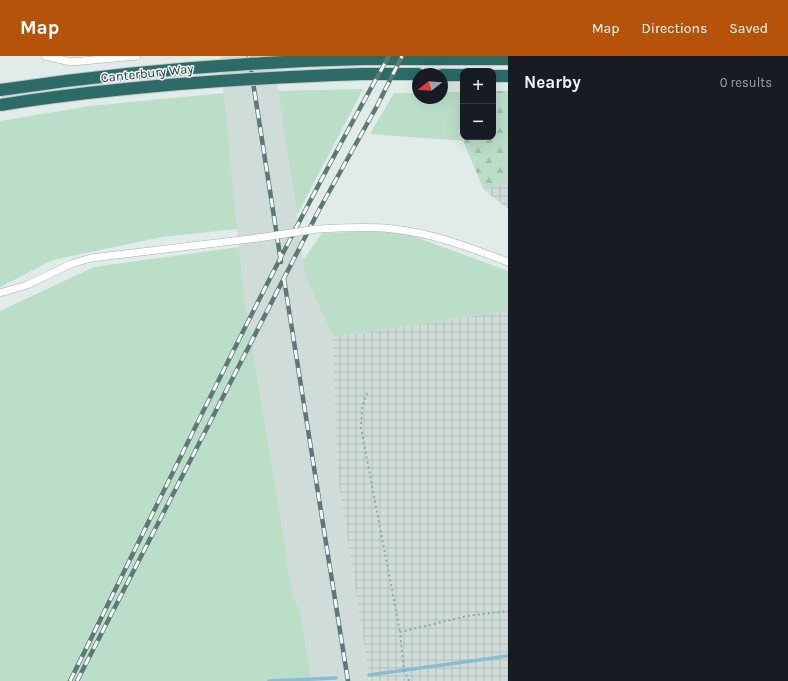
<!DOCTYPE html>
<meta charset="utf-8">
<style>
body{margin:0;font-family:Karla,sans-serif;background:#242831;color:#f1f3f6}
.controls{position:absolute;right:12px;top:12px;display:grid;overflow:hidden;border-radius:8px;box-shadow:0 4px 16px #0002}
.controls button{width:36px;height:36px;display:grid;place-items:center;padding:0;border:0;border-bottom:1px solid #363941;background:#171b24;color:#f1f3f6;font:20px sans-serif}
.compass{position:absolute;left:412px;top:12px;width:36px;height:36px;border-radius:50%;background:#171b24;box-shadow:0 4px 16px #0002;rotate:253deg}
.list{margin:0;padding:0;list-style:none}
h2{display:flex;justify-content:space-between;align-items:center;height:52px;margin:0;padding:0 16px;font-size:17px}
h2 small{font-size:13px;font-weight:400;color:#9ea1a6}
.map{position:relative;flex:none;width:508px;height:625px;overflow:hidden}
header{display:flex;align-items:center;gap:24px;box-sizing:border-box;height:56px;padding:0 20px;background:#b45309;color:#fff}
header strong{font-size:19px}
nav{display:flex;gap:22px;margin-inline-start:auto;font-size:14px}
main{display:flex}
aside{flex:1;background:#171b24}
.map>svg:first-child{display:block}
.built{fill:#cfdcd8}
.industrial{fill:url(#industrial-grid)}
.green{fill:#badec8}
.forest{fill:url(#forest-firs)}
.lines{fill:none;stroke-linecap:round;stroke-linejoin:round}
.stream{stroke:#88bed3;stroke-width:3.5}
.lane-casing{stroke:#a4b4b1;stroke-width:8}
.highway-casing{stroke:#c1c9c8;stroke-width:14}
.path{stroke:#81b1a8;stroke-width:2;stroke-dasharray:2 3;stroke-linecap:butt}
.lane{stroke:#fff;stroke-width:7}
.highway{stroke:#2c6b66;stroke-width:12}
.rail-casing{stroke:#5b7975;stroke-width:4.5}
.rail{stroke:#f2f9f6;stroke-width:3;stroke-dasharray:9;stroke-linecap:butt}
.lane-bridge-casing{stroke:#a4b4b1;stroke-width:8;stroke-linecap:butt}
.highway-bridge-casing{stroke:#c1c9c8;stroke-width:14;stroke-linecap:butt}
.lane-bridge{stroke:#fff;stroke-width:7}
.highway-bridge{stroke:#2c6b66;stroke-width:12}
.labels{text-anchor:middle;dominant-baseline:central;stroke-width:3;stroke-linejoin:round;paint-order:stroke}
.street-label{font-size:13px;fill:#213e3a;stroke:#f2f9f6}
</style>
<header>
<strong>Map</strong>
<nav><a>Map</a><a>Directions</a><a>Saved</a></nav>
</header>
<main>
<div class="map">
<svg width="508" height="625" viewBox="0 0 508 625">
<defs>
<pattern id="industrial-grid" width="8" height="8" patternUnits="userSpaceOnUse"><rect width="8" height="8" fill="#cfdcd8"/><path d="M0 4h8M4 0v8" fill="none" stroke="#b1beba"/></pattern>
<pattern id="forest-firs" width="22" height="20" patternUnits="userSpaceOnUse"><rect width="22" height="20" fill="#badec8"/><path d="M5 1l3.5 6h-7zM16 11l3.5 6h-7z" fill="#a0c0ad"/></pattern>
</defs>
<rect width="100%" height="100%" fill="#e1ece9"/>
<path class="built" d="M220 0H273L306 222 333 281 337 416 370 625H311L300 555 293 541 243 233Z"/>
<path class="industrial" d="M508 126V153L484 134Z
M508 255V625H370L337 416 333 281Z"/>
<path class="green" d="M363 33 297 159 278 35Z
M442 36H463V81H465L463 85 370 78 394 37H418V42H442Z
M224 37 237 173 162 181 53 204 0 231V65L90 50Z
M381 175 413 180 508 215V255L333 281 306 222 303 204 322 177Z
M239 191 243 233 293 541 300 555 311 625H0V255L94 211Z"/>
<path class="forest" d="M495 35H508V126L484 134 463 85 465 81H493V38Z"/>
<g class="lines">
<path class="stream" d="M369 619 508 600
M269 625 336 622"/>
<defs>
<path id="lane" d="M45 0 71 6 137 0
M317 173C342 172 368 170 393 173 433 177 471 192 508 206
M0 237 27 229 71 208 91 202 258 182"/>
<path id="highway" d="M364 3H508
M362 18H418
M442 19H463
M493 20H508"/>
</defs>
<use href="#lane" class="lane-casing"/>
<use href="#highway" class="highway-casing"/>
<path class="path" d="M367 337 362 351 361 372 400 576
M409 625 404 614 400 576 467 560 508 555"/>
<use href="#lane" class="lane"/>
<use href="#highway" class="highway"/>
<defs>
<path id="rail" d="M249 0 281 206
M284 223 348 625
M70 625C174 416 274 204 389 0
M77 625 319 154 377 50 402 0"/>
</defs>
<use href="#rail" class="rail-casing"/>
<use href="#rail" class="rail"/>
<defs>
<path id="lane-bridge" d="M258 182 317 173"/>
<path id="highway-bridge" d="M0 34C121 16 242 6 364 3
M0 49C120 30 241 22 362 18"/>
</defs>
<use href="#lane-bridge" class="lane-bridge-casing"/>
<use href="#highway-bridge" class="highway-bridge-casing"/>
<use href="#lane-bridge" class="lane-bridge"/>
<use href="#highway-bridge" class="highway-bridge"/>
</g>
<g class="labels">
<g class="street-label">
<text transform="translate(147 17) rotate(-6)">Canterbury Way</text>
</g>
</g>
</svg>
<div class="controls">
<button>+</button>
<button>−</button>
</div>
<svg class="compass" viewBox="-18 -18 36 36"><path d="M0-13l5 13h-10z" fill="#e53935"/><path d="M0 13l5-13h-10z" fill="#9ea1a6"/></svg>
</div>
<aside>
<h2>Nearby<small>0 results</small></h2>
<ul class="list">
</ul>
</aside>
</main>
